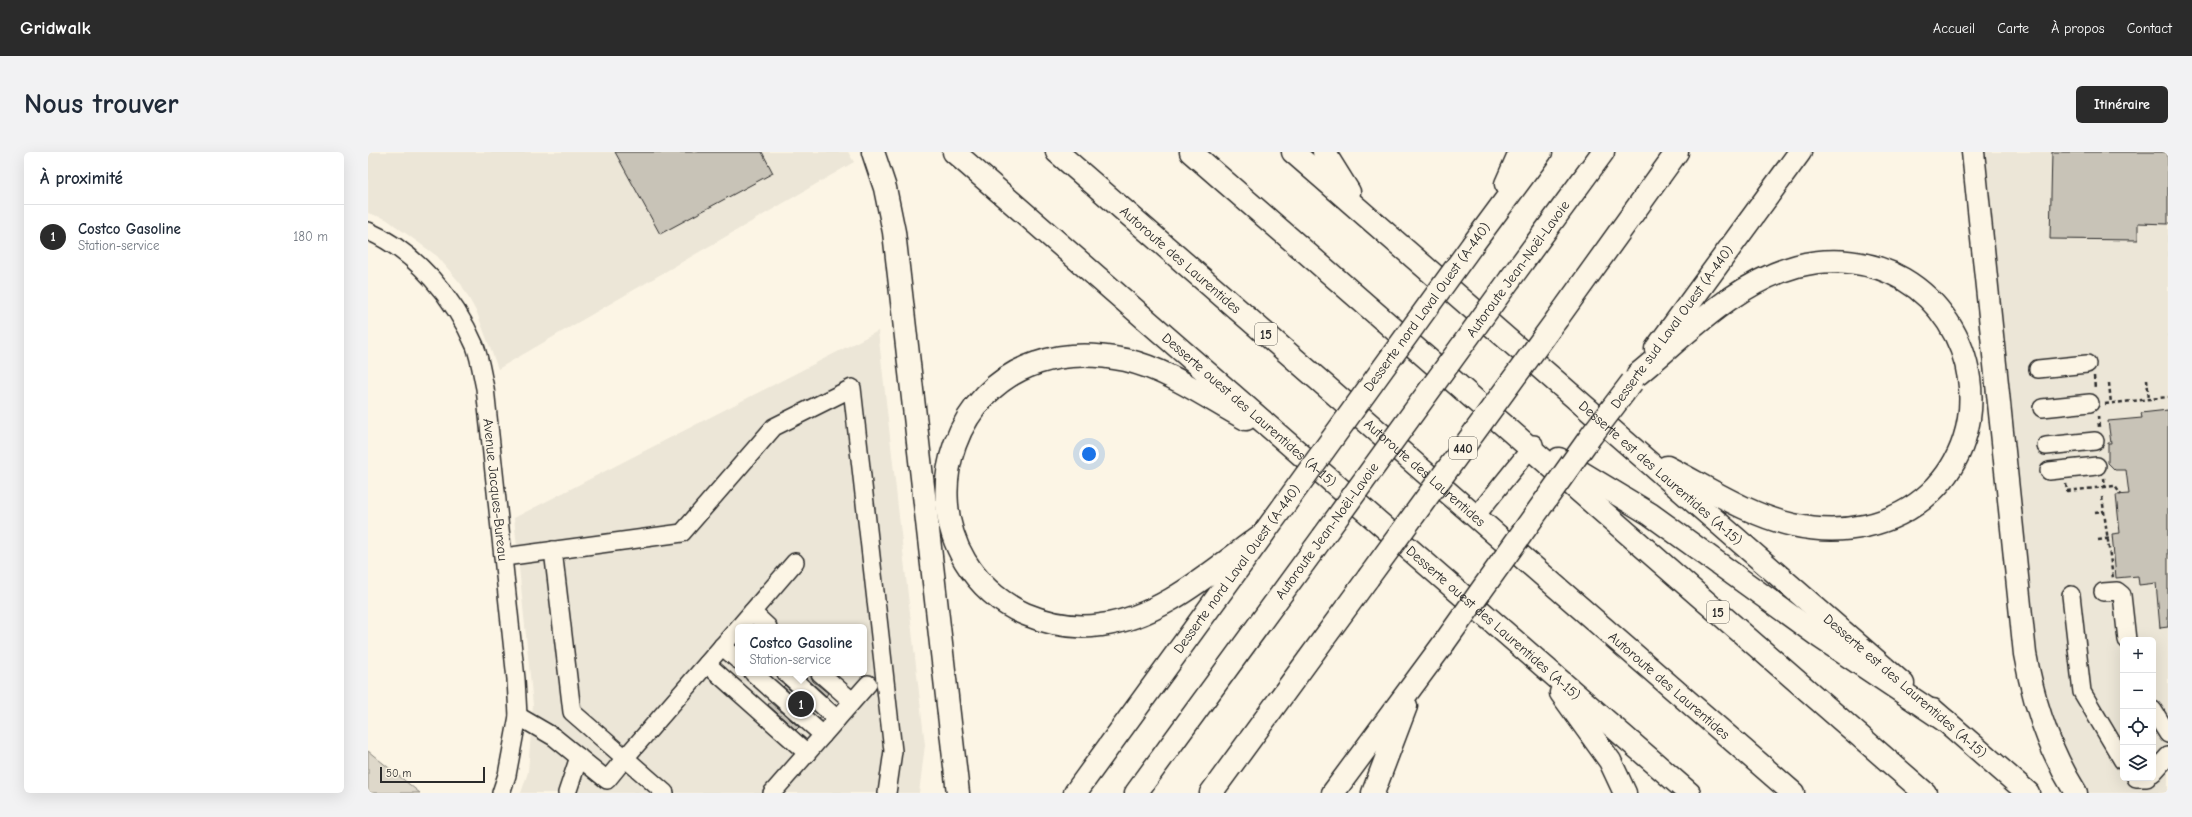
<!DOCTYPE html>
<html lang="fr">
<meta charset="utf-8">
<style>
body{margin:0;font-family:"Comic Neue",sans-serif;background:#f2f2f3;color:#1f2937}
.controls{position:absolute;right:12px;bottom:12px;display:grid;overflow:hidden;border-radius:6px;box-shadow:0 4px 16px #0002}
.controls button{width:36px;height:36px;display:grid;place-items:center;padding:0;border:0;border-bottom:1px solid #e0e1e3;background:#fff;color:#1f2937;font:20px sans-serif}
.scale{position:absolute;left:12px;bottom:10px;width:105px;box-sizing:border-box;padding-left:4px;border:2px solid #2b2b2b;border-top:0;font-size:11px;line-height:14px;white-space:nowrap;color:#2b2b2b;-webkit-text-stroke:3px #fcf5e5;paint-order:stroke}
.you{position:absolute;left:721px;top:302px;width:14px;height:14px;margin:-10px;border:3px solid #fff;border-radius:50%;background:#1a73e8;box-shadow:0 0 0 6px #1a73e833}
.badge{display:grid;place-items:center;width:26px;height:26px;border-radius:50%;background:#2b2b2b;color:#fff;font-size:13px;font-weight:700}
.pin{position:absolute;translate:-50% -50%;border:2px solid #fff;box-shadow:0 1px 4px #0006}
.popup{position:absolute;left:367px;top:472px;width:132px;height:52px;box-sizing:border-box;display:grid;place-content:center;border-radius:6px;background:#fff;filter:drop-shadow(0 1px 3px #0005);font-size:13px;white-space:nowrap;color:#747a83}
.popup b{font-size:15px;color:#1f2937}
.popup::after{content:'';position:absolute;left:50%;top:100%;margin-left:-8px;border:8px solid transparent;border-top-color:#fff}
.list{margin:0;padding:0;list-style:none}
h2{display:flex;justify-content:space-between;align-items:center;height:52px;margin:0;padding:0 16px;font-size:17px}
h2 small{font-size:13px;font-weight:400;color:#747a83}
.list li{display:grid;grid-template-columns:26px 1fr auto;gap:12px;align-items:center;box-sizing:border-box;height:64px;padding:0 16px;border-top:1px solid #e0e1e3}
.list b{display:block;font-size:15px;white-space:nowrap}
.list p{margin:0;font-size:13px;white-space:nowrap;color:#747a83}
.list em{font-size:13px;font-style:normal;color:#747a83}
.icon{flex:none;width:22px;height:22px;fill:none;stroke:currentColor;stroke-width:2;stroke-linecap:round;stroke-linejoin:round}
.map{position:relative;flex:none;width:1800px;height:641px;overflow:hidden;border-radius:6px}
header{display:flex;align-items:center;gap:24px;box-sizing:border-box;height:56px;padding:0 20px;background:#2b2b2b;color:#fff}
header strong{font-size:19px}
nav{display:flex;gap:22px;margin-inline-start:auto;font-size:14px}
.intro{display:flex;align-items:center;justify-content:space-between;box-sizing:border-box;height:96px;padding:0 24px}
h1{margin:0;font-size:28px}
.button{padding:10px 18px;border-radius:6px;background:#2b2b2b;color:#fff;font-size:14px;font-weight:700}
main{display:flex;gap:24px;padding:0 24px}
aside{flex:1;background:#fff;border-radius:6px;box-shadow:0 4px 16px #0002}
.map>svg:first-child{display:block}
.built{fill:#ece6d7;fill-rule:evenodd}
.green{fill:#ded8ca;stroke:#84827a}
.building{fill:#c8c3b7;stroke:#2b2b2b}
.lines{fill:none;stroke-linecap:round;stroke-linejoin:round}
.minor-casing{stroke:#2b2b2b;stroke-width:20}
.major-casing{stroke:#2b2b2b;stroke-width:25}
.highway-casing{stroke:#2b2b2b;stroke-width:25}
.path{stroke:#2b2b2b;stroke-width:2.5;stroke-dasharray:4 3;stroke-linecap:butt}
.minor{stroke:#fcf5e5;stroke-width:17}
.major{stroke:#fcf5e5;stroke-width:22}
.highway{stroke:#fcf5e5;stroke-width:22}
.major-bridge-casing{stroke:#2b2b2b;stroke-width:25;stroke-linecap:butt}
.highway-bridge-casing{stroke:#2b2b2b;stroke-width:25;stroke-linecap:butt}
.major-bridge{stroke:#fcf5e5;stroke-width:22}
.highway-bridge{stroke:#fcf5e5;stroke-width:22}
.labels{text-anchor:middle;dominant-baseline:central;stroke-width:4;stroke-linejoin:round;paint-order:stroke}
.shield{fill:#fcf5e5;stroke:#6a6863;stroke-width:1}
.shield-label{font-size:13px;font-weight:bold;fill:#2b2b2b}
.street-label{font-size:14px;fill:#2b2b2b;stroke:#fcf5e5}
</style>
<header>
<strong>Gridwalk</strong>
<nav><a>Accueil</a><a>Carte</a><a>À propos</a><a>Contact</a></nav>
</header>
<div class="intro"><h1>Nous trouver</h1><a class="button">Itinéraire</a></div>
<main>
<aside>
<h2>À proximité<small></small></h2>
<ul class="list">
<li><span class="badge">1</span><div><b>Costco Gasoline</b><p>Station-service</p></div><em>180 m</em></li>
</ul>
</aside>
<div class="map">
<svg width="1800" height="641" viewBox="0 0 1800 641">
<rect width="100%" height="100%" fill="#fcf5e5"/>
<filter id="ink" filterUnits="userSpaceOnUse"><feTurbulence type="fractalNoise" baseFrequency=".025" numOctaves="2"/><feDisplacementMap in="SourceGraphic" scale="8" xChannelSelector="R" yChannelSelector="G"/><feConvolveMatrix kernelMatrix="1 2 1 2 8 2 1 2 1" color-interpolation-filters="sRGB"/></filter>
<g filter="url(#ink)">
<path class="built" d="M0 0H480L486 10 130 217 109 161 93 132 69 104 18 67 0 61Z
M1612 0H1800V641H1718L1708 627 1672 542ZM1755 488H1785V626H1755Z
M510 179 557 593 551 641H153L160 620 165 553 146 366ZM370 475H496V521H370Z"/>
<path class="green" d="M0 599 52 641H0Z"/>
<path class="building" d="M247 0H394L405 21 292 82Z
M1684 0H1800V72L1770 71V88L1682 87Z
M1800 258V475L1792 476 1788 431 1771 433 1770 424 1748 426 1744 382 1752 381 1748 343 1761 342 1758 318H1747L1740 311V291H1743L1740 269 1774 266 1773 261Z
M433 521H442L445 529 460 541 458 544Z
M417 533 445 559 444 560 415 535Z
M402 550 431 575 428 578 400 553Z"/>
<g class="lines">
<defs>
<g id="minor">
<path id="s1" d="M0 79C48 100 87 147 107 194 112 207 114 223 117 236L148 527 150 564 139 623 133 641"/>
<path d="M1670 217 1719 212"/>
<path d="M1674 256 1722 251"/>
<path d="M1678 294 1727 289"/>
<path d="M1681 319 1729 314"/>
<path d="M1108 364 1166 292"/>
<path d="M185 398 204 560 257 606 370 476"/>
<path d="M136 405 314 381 406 275 484 236 525 599 519 641"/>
<path d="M1735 440 1749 439 1754 443 1759 488"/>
<path d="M1703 443 1714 540 1755 609"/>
<path d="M384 460 400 475"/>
<path d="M371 475 427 410"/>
<path d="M354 494 370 508"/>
<path d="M339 512 439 601"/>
<path d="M385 521 455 583"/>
<path d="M418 521 469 567"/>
<path d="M452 521 484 549"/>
<path d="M1785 558 1800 582"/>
<path d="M150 564 186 585 239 628 257 606 297 641"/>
<path d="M1785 621 1800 604"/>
<path d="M1768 626H1779"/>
<path d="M199 641 211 605"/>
<path d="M404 641 500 532"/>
</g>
<g id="major">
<path d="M505 0 517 36 526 80 590 641"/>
<path id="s2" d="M586 0 1321 641"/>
<path id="s3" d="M925 0 1535 532"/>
<path d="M956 0 981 40"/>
<path d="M1605 0 1657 502C1666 553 1681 598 1708 641"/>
<path d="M1138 32 1152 0"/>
<path d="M1105 92 1173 0"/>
<path d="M1288 197 1432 0"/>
<path d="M1270 222C1319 182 1367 131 1429 114 1464 105 1504 109 1535 127 1610 171 1627 279 1563 340 1526 375 1473 384 1425 373 1380 363 1340 336 1299 315"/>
<path d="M878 267C839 246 801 218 758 208 729 202 697 201 669 211 589 237 554 337 597 409 611 432 632 451 657 462 681 472 707 477 733 473 795 465 846 417 895 382"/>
<path d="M1193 541 1242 609 1257 641"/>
<path d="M1565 558 1660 641"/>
<path d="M707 641 917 352"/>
<path d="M965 641 1076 491"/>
<path d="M1005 641 1038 554"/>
</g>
<g id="highway">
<path id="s4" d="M689 0 1425 641"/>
<path d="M823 0 1557 641"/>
<path d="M1143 126 1235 0"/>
<path d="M1189 167 1309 0"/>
<path d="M1191 307 1282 362 1452 485 1579 570"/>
<path d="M768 641 955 385"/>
<path d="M843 641 1000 426"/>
</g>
</defs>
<use href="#minor" class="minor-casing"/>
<use href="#major" class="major-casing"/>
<use href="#highway" class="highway-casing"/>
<path class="path" d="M1726 224 1727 237
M1779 227 1781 248
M1741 231 1743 252
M1737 252 1800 245
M1730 264 1731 275
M1736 326 1737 335 1747 334 1753 343
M1698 332 1699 339 1737 335
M1734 345 1745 426
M1727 360 1736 359
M1730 388 1744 386"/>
<use href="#minor" class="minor"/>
<use href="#major" class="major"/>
<use href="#highway" class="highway"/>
<defs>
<path id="major-bridge" d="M917 352 1105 92
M1076 491 1223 284 1264 230"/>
<path id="highway-bridge" d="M955 385 1143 126
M1000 426 1189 167"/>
</defs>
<use href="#major-bridge" class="major-bridge-casing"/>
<use href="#highway-bridge" class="highway-bridge-casing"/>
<use href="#major-bridge" class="major-bridge"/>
<use href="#highway-bridge" class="highway-bridge"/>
</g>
</g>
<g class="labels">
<g class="shield">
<rect x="887" y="171" width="22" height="22" rx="3"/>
<rect x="1081" y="285" width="28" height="22" rx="3"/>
<rect x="1339" y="449" width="22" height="22" rx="3"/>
</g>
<g class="shield-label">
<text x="898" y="182">15</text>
<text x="1095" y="296">440</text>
<text x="1350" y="460">15</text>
</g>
<g class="street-label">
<text stroke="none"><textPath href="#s4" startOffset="164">Autoroute des Laurentides</textPath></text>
<text transform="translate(1150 117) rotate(-54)">Autoroute Jean-Noël-Lavoie</text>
<text transform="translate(1059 155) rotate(-54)">Desserte nord Laval Ouest (A-440)</text>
<text transform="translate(1304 175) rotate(-54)">Desserte sud Laval Ouest (A-440)</text>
<text stroke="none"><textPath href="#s2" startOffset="392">Desserte ouest des Laurentides (A-15)</textPath></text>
<text stroke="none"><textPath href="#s4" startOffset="488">Autoroute des Laurentides</textPath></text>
<text stroke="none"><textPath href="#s3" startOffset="488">Desserte est des Laurentides (A-15)</textPath></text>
<text stroke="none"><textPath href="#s1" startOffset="306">Avenue Jacques-Bureau</textPath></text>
<text transform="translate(959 379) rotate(-54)">Autoroute Jean-Noël-Lavoie</text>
<text transform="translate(869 417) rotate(-54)">Desserte nord Laval Ouest (A-440)</text>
<text stroke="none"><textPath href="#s2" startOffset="716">Desserte ouest des Laurentides (A-15)</textPath></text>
<text stroke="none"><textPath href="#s4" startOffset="812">Autoroute des Laurentides</textPath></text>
<text transform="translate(1537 534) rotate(41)">Desserte est des Laurentides (A-15)</text>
</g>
</g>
</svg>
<div class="controls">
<button>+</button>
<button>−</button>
<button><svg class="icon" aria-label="locate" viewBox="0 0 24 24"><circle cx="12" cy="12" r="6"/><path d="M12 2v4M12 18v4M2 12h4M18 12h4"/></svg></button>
<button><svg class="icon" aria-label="layers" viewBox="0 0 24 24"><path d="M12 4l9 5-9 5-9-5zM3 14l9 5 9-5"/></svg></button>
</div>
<div class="scale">50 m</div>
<div class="you"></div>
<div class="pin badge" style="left:433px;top:552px">1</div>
<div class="popup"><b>Costco Gasoline</b>Station-service</div>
</div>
</main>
